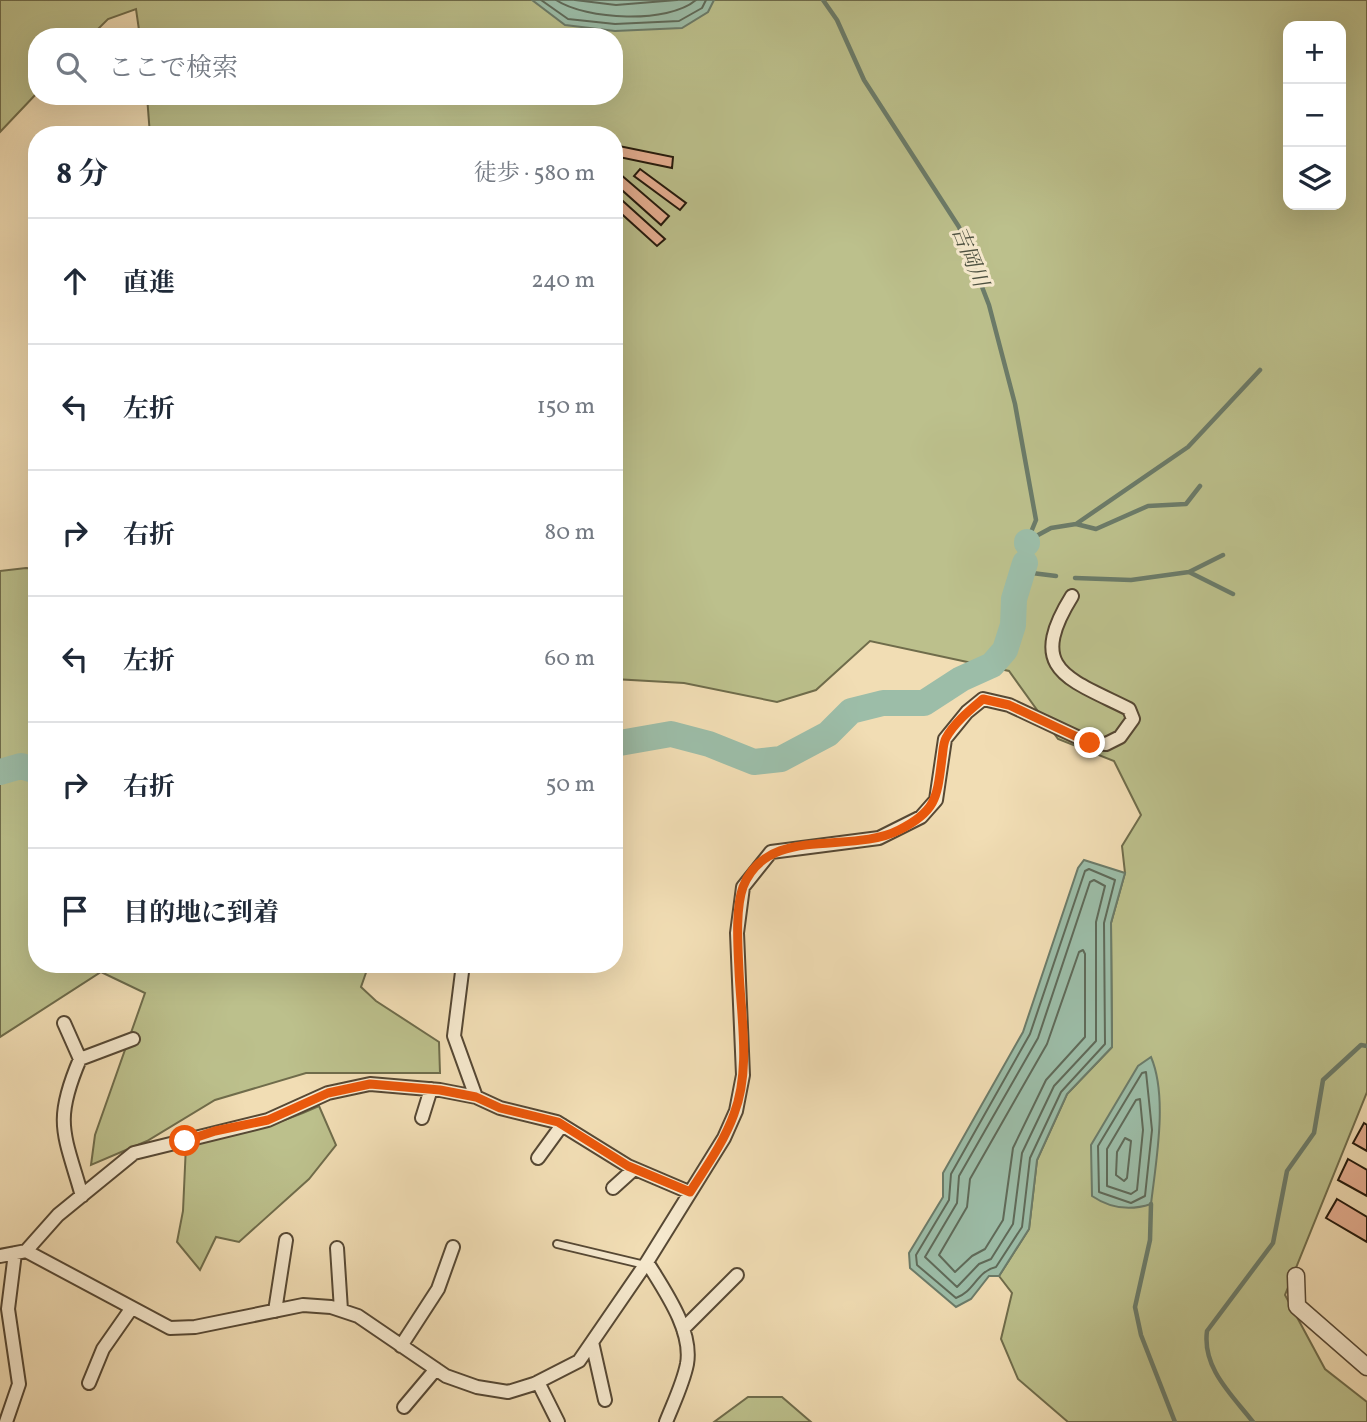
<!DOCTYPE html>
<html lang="ja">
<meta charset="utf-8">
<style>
body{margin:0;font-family:Vollkorn,"Noto Serif JP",serif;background:#f6f6f7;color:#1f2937}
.controls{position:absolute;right:21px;top:21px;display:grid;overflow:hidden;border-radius:14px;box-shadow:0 7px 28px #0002}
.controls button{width:63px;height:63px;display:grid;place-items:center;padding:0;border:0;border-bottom:2px solid #e0e1e3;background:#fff;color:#1f2937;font:35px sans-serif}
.stop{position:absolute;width:21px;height:21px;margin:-16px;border:5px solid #ea580c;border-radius:50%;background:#fff}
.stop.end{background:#ea580c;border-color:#fff;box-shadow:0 2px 7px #0008}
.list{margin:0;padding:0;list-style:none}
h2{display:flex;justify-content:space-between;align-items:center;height:91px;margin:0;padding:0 28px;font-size:30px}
h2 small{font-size:23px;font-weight:400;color:#747a83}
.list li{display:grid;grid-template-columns:46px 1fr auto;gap:21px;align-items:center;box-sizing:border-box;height:126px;padding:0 28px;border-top:2px solid #e0e1e3}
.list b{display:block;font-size:26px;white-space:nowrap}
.list em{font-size:23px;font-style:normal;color:#747a83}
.icon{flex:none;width:38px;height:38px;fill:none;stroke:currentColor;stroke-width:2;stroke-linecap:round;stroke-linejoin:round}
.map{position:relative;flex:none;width:1367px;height:1422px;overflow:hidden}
.search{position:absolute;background:#fff;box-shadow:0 7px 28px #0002;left:28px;top:28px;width:595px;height:77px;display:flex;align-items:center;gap:18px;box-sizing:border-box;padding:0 24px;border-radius:28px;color:#747a83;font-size:26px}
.panel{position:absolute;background:#fff;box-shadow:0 7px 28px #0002;left:28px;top:126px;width:595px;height:847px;border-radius:28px}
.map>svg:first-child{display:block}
.green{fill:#bcc08c;stroke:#6f6c4b;stroke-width:2;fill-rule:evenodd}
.water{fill:#9cbda8;stroke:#6b7b69;stroke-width:2}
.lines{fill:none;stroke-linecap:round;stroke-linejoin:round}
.shore{stroke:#5f6a59;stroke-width:2}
.stream{stroke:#6b7b69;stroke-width:4.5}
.river{stroke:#9cbda8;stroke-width:26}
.building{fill:#e7af92;stroke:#22170a;stroke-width:2}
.service-casing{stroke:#564834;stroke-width:10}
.minor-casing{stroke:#564834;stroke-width:16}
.tertiary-casing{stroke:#564834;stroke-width:19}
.service{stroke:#f6e9ce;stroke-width:6}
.minor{stroke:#f6e9ce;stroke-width:12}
.tertiary{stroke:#f6e9ce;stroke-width:16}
.route{stroke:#ea580c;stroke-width:9}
.labels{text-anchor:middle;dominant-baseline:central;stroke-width:6;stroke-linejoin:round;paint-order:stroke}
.water-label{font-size:21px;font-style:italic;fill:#4d5141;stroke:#f6e9ce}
</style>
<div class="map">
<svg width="1367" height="1422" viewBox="0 0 1367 1422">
<rect width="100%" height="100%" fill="#f1ddb4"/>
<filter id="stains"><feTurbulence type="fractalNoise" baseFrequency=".00286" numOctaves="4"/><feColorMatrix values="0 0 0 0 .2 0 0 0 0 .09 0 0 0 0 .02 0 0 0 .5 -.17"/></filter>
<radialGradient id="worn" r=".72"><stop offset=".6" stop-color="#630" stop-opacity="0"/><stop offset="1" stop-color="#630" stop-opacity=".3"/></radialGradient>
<path class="green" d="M0 0H1367V1092L1285 1295 1325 1369 1367 1402V1422H1068L1018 1379 1001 1339 1012 1293 999 1276 1029 1229 1037 1160 1067 1094 1112 1047 1111 923 1125 873 1122 846 1141 815 1114 761 1058 739 1009 671 870 641 816 690 777 702 684 683 614 679V135H150L147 96H614V37H140L136 9 108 19 90 37H37V93L0 132ZM1288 26H1341V205H1288Z
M26 568 37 569V964H369L361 987 376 1001 439 1042 440 1073H306L215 1100 147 1141 91 1165 95 1135 145 993 101 972 0 1037V571Z
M319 1106 336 1145 309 1179 239 1242 216 1237 200 1270 177 1242 183 1211 186 1145C233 1136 275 1126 319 1106Z
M748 1397H782L811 1422H714Z"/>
<path class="water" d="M532 0H714L708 12 682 28 615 31 565 25Z
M1084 860 1125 873 1111 923 1112 1047 1067 1094 1037 1160 1029 1229 999 1276H989L971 1299 956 1307 910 1268 909 1253 943 1197V1173L1023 1032 1078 868Z
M1151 1057C1168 1097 1156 1161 1151 1204 1130 1211 1111 1209 1092 1196L1091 1145 1138 1066Z"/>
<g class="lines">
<path class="shore" d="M541 0 568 19 615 24 679 21 702 8 706 0
M556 0C586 20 668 24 696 0
M575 0 616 5 677 0
M1089 869 1115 880 1104 923 1105 1044 1061 1092 1030 1158 1022 1227 996 1267C977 1271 974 1292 956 1298L917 1265 916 1255 949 1200 951 1174 1030 1034 1085 871Z
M1094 880 1105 886 1096 922V1041L1054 1086 1022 1153 1013 1224 991 1259 979 1264 957 1287 925 1257 957 1203 959 1176 1038 1038 1090 882Z
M1083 950 1085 954V1037L1046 1080 1013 1148 1003 1220 985 1249 972 1256 955 1272 939 1255 967 1207 970 1179 1047 1044 1079 952Z
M1146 1072 1152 1130 1145 1196 1131 1203 1099 1192 1098 1146 1142 1073Z
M1140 1099 1143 1130 1137 1190 1131 1194 1107 1186V1149L1136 1100Z
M1125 1138 1131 1141 1127 1178 1124 1181 1116 1175 1117 1152Z"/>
<path class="stream" d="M823 0 837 20 864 80 959 227 989 305 1015 404 1036 520 1027 542
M1076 524 1096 529 1148 506 1186 504 1200 486
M1027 541 1051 528 1076 524 1188 447 1260 370
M1024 572 1056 576
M1189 572 1233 594
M1075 578 1131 580 1189 572 1223 555
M1151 1204 1150 1240 1135 1307 1141 1335 1175 1422
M1253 1422C1232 1395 1202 1368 1207 1331L1273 1243 1287 1171 1314 1133 1323 1080 1361 1045 1367 1046"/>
<path class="river" d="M1027 543V542
M614 744 671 734 709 744 754 762 781 759 828 734 851 711 883 703H924L961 679 992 665 1005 650 1013 625 1014 599 1025 563
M0 772 21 766 37 771"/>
</g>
<path class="building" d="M614 145 673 157 672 168 614 156Z
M640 169 686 203 680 210 634 176Z
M620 174 669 216 661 225 614 183Z
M614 193 665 239 657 246 614 207Z
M1364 1123 1367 1125V1151L1353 1143Z
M1348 1159 1367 1170V1196L1338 1180Z
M1337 1199 1367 1217V1242L1326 1218Z"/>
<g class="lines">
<defs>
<path id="service" d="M557 1244 645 1265"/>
<path id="minor" d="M463 964 454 1036 476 1097
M64 1023 80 1059C53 1122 64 1133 82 1196
M80 1059 133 1039
M422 1118 431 1089
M538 1158 562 1125
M613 1188 634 1169
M337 1248 341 1310
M26 1251 58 1215 134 1153 268 1120 328 1093 370 1084 440 1090 476 1097 500 1108 557 1122 628 1166 689 1192
M0 1256 26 1251 170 1328 195 1327 303 1305 331 1307 358 1316 446 1376 477 1387 508 1392 534 1384 579 1361 647 1262 724 1138 736 1111 743 1075 737 933 743 887 771 852 879 838 921 817 936 800 945 739 967 712 983 699 1009 705 1090 743 1106 744 1120 737 1133 719 1129 709C1067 678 1026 670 1072 596
M647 1262C664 1290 693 1330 687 1364 683 1384 673 1404 666 1422
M275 1311 286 1240
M683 1329 737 1275
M592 1342 605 1400
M401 1346 438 1289 453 1247
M538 1382 558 1422
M89 1383 103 1349 131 1309
M404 1407 436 1369
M6 1422 19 1384 8 1309 15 1253"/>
<path id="tertiary" d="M1296 1276 1297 1306 1367 1367"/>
</defs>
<use href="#service" class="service-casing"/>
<use href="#minor" class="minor-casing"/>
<use href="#tertiary" class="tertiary-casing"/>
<use href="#service" class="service"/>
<use href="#minor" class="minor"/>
<use href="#tertiary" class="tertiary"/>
</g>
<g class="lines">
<path class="route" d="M185 1141 215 1131 268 1120 328 1093 370 1084 440 1090 476 1097 500 1108 558 1122 628 1166 690 1192C706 1167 724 1142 734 1114 751 1070 741 1017 739 971 738 948 735 909 743 887 767 824 851 855 899 830 937 811 937 797 942 758 943 752 943 743 946 738 954 723 970 710 983 699L1009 705 1090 743"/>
</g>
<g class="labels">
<g class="water-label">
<text transform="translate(969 257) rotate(68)">吉岡川</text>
</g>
</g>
<rect width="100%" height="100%" filter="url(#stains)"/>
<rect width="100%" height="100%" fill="url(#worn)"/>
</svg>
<div class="controls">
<button>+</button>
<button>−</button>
<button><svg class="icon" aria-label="layers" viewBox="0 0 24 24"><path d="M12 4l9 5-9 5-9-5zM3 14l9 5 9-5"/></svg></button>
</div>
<div class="stop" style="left:185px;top:1141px"></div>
<div class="stop end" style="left:1090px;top:743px"></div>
<div class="search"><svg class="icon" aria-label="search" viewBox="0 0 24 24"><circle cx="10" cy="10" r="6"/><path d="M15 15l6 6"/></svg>ここで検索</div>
<section class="panel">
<h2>8 分<small>徒歩 · 580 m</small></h2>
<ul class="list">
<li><svg class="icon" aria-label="ahead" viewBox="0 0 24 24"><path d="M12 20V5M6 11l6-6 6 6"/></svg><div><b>直進</b></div><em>240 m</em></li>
<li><svg class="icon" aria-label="left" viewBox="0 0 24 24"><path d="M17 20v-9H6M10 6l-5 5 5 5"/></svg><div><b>左折</b></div><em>150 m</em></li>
<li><svg class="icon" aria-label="right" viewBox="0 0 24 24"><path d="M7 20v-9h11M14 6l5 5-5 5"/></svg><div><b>右折</b></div><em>80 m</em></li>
<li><svg class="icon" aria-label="left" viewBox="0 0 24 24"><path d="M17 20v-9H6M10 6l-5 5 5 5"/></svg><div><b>左折</b></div><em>60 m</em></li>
<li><svg class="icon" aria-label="right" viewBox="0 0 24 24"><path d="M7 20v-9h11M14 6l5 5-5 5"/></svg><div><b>右折</b></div><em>50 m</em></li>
<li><svg class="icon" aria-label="arrive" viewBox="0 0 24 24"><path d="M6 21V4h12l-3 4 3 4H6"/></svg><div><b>目的地に到着</b></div></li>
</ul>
</section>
</div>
